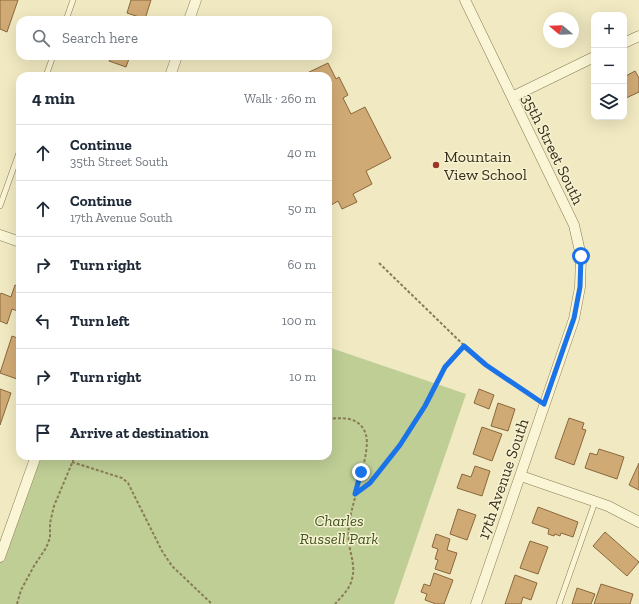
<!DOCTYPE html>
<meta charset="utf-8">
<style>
body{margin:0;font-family:"Zilla Slab",serif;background:#f6f6f7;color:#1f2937}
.controls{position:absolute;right:12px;top:12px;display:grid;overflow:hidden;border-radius:8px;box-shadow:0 4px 16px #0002}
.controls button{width:36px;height:36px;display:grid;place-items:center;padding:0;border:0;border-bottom:1px solid #e0e1e3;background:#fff;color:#1f2937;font:20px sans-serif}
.compass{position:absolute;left:543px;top:12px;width:36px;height:36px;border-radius:50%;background:#fff;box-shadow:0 4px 16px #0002;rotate:289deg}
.stop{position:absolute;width:12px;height:12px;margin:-9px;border:3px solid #1a73e8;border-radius:50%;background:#fff}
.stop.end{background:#1a73e8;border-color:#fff;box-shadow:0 1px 4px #0008}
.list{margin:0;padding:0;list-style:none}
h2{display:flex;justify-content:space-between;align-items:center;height:52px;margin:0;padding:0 16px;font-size:17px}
h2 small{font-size:13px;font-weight:400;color:#747a83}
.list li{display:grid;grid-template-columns:26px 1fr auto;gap:12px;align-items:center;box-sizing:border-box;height:56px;padding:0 16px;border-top:1px solid #e0e1e3}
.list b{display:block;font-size:15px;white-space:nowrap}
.list p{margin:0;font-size:13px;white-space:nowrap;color:#747a83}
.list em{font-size:13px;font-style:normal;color:#747a83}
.icon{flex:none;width:22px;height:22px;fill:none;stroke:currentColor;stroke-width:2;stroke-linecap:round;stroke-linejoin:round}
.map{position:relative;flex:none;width:639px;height:604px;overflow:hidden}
.search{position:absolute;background:#fff;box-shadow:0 4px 16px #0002;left:16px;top:16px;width:316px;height:44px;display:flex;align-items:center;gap:10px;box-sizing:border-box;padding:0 14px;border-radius:12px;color:#747a83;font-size:15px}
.panel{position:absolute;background:#fff;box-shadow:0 4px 16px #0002;left:16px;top:72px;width:316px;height:388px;border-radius:12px}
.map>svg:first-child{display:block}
.green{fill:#bece95}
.building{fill:#d0aa75;stroke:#8a683d}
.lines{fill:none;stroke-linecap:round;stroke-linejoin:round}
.lane-casing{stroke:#8a7b58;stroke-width:6}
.street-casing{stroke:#8a7b58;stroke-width:11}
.path{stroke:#8a7b58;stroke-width:2;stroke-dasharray:3 2;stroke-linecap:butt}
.lane{stroke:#faf5d5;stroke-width:5}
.street{stroke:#faf5d5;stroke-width:10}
.route{stroke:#1a73e8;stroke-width:5}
.poi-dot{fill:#9c3725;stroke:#f7f2d1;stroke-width:1.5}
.labels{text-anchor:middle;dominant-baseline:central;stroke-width:3;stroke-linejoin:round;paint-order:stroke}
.street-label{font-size:16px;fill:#392f1d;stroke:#f7f2d1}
.poi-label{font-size:16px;fill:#392f1d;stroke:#f7f2d1;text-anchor:start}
.park-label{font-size:16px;font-style:italic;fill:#415723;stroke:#f7f2d1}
</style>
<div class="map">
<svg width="639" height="604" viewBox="0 0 639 604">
<rect width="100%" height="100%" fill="#f0e9c1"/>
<path class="green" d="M328 347 466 394 394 604H0V560L37 456H328Z"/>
<path class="building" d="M0 0H18L7 32 0 29Z
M131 0H151L145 19 127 13Z
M111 56H130L126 67 109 61Z
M328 63 336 79 339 77 348 95 343 98 351 114 365 107 391 158 366 171 372 184 353 194 357 202 342 209 338 201 328 207V76H301Z
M635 71 639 78V92L624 99V77Z
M15 285 20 287V312L12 309 7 324 0 321V295L1 293 11 297Z
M12 336 20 339V371L17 379 0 373Z
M0 389 11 393 0 425Z
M479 389 494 395 489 409 474 403Z
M498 403 515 409 508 431 491 426Z
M569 418 584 423 582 429 586 430 574 465 555 458Z
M482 427 502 434 492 461 473 454Z
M599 449 624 457 617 479 585 468 590 453 597 455Z
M639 463V490L629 485Z
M475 466 490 471 482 496 457 488 462 474 471 477Z
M538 507 578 522 573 537 561 533 560 536 555 534 554 536 548 534 549 529 532 523Z
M458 509 476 515 467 540 450 534Z
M605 532 639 562 627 576 593 546Z
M436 534 450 539 447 550 457 553 450 574 435 569 438 560 435 559 438 549 432 547Z
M530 541 548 547 538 574 520 568Z
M434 573 453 580 444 604H436L425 600 427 594 421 592 424 584 430 586Z
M515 575 537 583 531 600 523 597 521 604H505Z
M601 584 633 594 630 604H594Z
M577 588 595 594 591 604H572Z"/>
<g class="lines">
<defs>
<path id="lane" d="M66 20 73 0
M46 76 53 56
M0 206 20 150
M559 604 595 502"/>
<path id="street" d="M465 0 574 225 581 256 580 287 574 319 476 604
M189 20 196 0
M624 43 639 36
M170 76 177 56
M512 97 594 57
M0 235 20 242
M521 476 608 506 639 522
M0 557 36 456"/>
</defs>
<use href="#lane" class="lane-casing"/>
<use href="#street" class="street-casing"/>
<path class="path" d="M379 263 476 357 536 398
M328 419C343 417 361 417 366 435 371 451 353 499 350 519 348 529 348 539 350 549 352 559 355 569 352 579 350 589 341 597 335 604
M72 462 122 478 128 483 162 551 172 566 212 604
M356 493 370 483 400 445 425 407 445 367 464 347
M17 604 21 590 34 566 46 548 50 538V523L54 506 75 456"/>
<use href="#lane" class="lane"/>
<use href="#street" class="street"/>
</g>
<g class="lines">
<path class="route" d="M361 472 355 494 370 483 400 445 425 406 445 367 464 346 486 365 544 404 574 318 580 287 581 256"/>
</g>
<circle class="poi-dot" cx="436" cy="165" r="4"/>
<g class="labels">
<g class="street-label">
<text transform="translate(553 149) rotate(64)">35th Street South</text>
<text transform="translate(503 479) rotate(-71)">17th Avenue South</text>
</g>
<g class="poi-label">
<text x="444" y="156">Mountain<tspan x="444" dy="18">View School</tspan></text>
</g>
<g class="park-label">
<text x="339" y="520">Charles<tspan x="339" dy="18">Russell Park</tspan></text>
</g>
</g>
</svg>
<div class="controls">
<button>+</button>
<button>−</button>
<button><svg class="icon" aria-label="layers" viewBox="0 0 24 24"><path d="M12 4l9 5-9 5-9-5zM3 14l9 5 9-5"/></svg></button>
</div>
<svg class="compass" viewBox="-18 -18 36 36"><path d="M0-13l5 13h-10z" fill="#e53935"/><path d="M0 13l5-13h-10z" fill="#747a83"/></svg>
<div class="stop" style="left:581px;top:256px"></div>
<div class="stop end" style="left:361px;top:472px"></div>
<div class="search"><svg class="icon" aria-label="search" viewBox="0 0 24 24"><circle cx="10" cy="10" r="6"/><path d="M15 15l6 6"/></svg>Search here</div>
<section class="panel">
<h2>4 min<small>Walk · 260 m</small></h2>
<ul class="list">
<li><svg class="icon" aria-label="ahead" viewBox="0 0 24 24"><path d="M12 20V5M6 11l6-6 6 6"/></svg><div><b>Continue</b><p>35th Street South</p></div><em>40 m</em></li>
<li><svg class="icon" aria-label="ahead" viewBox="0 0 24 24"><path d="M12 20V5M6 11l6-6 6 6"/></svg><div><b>Continue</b><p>17th Avenue South</p></div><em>50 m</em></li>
<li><svg class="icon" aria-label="right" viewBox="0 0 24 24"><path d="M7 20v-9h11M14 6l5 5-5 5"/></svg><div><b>Turn right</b></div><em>60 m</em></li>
<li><svg class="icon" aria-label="left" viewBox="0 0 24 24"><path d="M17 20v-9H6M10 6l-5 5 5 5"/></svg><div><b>Turn left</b></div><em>100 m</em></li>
<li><svg class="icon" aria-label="right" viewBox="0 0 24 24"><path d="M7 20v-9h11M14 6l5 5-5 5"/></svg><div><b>Turn right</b></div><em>10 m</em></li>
<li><svg class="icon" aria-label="arrive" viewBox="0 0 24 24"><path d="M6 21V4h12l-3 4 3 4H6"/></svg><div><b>Arrive at destination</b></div></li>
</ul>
</section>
</div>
